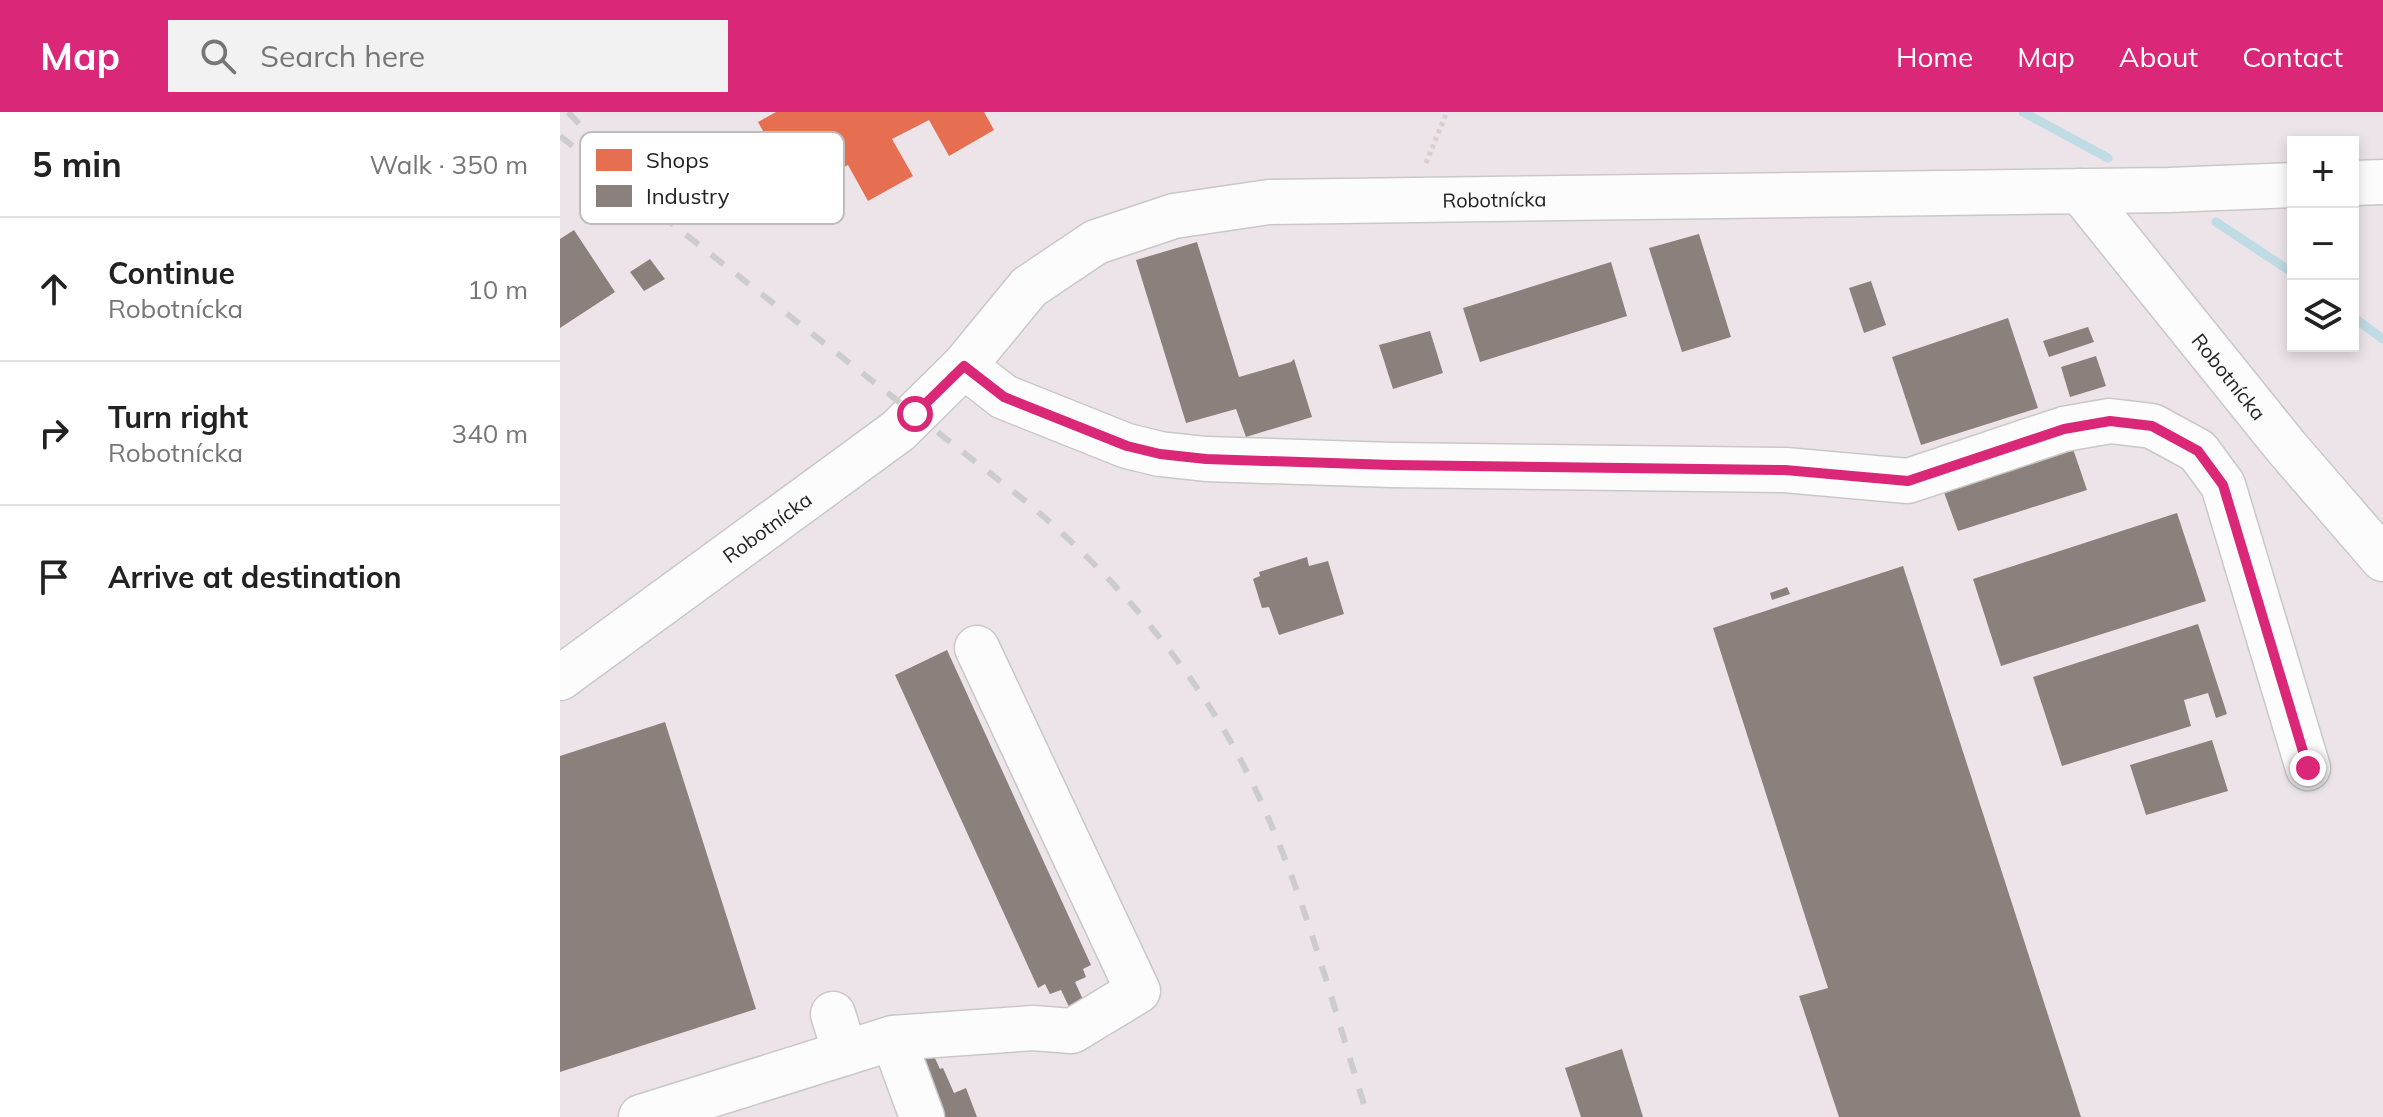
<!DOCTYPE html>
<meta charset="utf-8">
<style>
body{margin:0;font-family:Mulish,sans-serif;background:#f2f2f2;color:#222}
.controls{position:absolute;right:24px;top:24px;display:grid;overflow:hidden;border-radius:0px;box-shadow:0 4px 12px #0003}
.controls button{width:72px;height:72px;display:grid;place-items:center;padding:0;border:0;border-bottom:2px solid #e0e0e0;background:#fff;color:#222;font:40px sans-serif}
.stop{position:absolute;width:24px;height:24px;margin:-18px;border:6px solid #db2777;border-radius:50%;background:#fff}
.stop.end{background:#db2777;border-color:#fff;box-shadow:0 2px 8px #0008}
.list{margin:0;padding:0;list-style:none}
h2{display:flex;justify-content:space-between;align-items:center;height:104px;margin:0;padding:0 32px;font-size:34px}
h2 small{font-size:26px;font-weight:400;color:#767676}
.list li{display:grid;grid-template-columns:52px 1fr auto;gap:24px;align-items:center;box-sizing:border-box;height:144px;padding:0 32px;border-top:2px solid #e0e0e0}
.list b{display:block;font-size:30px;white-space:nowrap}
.list p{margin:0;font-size:26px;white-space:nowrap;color:#767676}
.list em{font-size:26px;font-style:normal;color:#767676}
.icon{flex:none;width:44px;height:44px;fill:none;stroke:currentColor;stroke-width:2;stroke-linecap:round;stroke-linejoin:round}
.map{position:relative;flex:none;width:1823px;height:1005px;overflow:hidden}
header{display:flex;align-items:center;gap:48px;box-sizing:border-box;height:112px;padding:0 40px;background:#db2777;color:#fff}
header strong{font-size:38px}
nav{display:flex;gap:44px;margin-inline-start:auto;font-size:28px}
.search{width:560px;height:72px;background:#f2f2f2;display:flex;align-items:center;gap:20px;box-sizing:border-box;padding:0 28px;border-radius:0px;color:#767676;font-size:30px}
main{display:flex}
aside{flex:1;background:#fff}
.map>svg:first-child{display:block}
.industrial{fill:#ede4e9;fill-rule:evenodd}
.shops{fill:#e76f51}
.industry{fill:#8a817c}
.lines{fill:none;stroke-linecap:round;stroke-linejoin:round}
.stream{stroke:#bfdbe3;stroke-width:9}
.minor-casing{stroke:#c9c8c7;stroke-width:47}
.path{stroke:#dccecd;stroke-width:5;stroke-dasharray:4 4;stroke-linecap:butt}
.minor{stroke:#fdfcfc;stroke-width:44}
.rail{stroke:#ccc;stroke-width:6;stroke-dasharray:16 16;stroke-linecap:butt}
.route{stroke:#db2777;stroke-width:10}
.labels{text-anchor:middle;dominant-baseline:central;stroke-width:8;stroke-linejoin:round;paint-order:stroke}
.street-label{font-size:20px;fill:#222;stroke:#fff}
.key{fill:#fff;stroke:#bdbdbd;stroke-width:2}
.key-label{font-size:22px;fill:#222}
</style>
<header>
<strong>Map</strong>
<div class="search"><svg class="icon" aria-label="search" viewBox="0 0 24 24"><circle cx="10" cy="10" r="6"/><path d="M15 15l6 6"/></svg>Search here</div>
<nav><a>Home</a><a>Map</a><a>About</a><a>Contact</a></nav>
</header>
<main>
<aside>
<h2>5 min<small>Walk · 350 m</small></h2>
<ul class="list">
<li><svg class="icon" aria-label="ahead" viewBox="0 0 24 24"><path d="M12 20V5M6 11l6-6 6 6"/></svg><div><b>Continue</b><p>Robotnícka</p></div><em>10 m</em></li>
<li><svg class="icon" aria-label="right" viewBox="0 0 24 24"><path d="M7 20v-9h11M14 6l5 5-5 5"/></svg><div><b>Turn right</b><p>Robotnícka</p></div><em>340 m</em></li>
<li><svg class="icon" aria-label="arrive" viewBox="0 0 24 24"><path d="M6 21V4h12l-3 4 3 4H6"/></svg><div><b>Arrive at destination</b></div></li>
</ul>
</aside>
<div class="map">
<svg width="1823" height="1005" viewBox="0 0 1823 1005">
<rect width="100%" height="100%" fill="#f0eeeb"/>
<path class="industrial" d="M0 0H1823V1005H0ZM1733 30H1793V234H1733Z"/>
<path class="shops" d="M216 0H424L434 18 389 44 369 8 332 27 353 64 308 89 288 53 238 81 198 10Z"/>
<path class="industry" d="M14 118 55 180 0 216V127Z
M1139 122 1171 225 1122 240 1089 136Z
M637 130 679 265 731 250 734 247 752 305 686 325 676 297 626 311 576 148Z
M90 147 105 167 84 179 70 160Z
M1051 150 1067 204 920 250 903 196Z
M1311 169 1326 213 1304 221 1289 176Z
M1448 206 1478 296 1361 333 1332 245Z
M1528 215 1534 230 1489 245 1483 229Z
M870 219 883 261 833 277 819 233Z
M1536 244 1546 274 1510 285 1501 255Z
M1511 331 1527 378 1398 419 1381 372Z
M1617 401 1646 489 1441 554 1413 467Z
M747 445 749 454 768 449 784 502 719 523 709 495 702 496 693 467 700 464 699 460Z
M1343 454 1521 1005H1279L1239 884 1268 876 1153 516Z
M1227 475 1230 482 1212 488 1210 481Z
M1638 512 1667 602 1656 606 1648 581 1624 588 1631 614 1502 654 1473 565Z
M387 538 531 853 523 857 526 865 515 870 525 892 511 899 501 878 490 882 485 872 478 876 335 563Z
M105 610 196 897 0 960V644Z
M1652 628 1668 679 1586 703 1570 653Z
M1062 937 1083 1005H1021L1005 956Z
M374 944 380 957 383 956 394 981 406 976 417 1005H380L361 948Z"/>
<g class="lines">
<path class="stream" d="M1463 0 1548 46
M1656 110 1733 161
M1793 205 1823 227"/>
<defs>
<g id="minor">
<path d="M1793 71 1823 70"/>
<path id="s1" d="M1520 79 1727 336 1823 447"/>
<path d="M404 254 444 285 567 334 600 342 646 347 832 353 1225 358 1348 369 1504 317 1550 309 1592 314 1638 339 1663 373 1748 656"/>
<path id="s2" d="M0 566 338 319 404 254 469 175 536 130 614 104 709 90 1609 78 1733 73"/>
<path d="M273 902 285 941"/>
<path d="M333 926 473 916 512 919 578 879 417 536"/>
<path d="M81 1005 333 926 362 1005"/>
</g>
</defs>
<use href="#minor" class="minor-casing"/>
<path class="path" d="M866 51 887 0"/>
<use href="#minor" class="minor"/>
<path class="rail" d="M8 0 72 69
M0 24 468 391C549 460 618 538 671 630 736 746 768 879 808 1005"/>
</g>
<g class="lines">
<path class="route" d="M355 302 404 254 444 285 567 334 600 342 646 347 832 353 1225 358 1348 369 1504 317 1550 309 1592 314 1638 339 1663 373 1748 656"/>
</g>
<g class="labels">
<g class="street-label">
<text stroke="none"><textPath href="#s2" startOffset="1098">Robotnícka</textPath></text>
<text stroke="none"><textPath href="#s1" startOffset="238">Robotnícka</textPath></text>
<text stroke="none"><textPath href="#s2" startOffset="256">Robotnícka</textPath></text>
</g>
</g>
<rect x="20" y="20" width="264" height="92" rx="12" class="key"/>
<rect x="36" y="37" width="36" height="22" fill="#e76f51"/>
<rect x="36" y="73" width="36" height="22" fill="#8a817c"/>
<g class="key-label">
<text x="86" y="56">Shops</text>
<text x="86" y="92">Industry</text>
</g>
</svg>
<div class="controls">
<button>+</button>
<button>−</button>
<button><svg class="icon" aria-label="layers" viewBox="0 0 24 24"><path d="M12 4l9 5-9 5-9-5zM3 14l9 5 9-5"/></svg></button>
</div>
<div class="stop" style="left:355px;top:302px"></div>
<div class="stop end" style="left:1748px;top:656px"></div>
</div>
</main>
